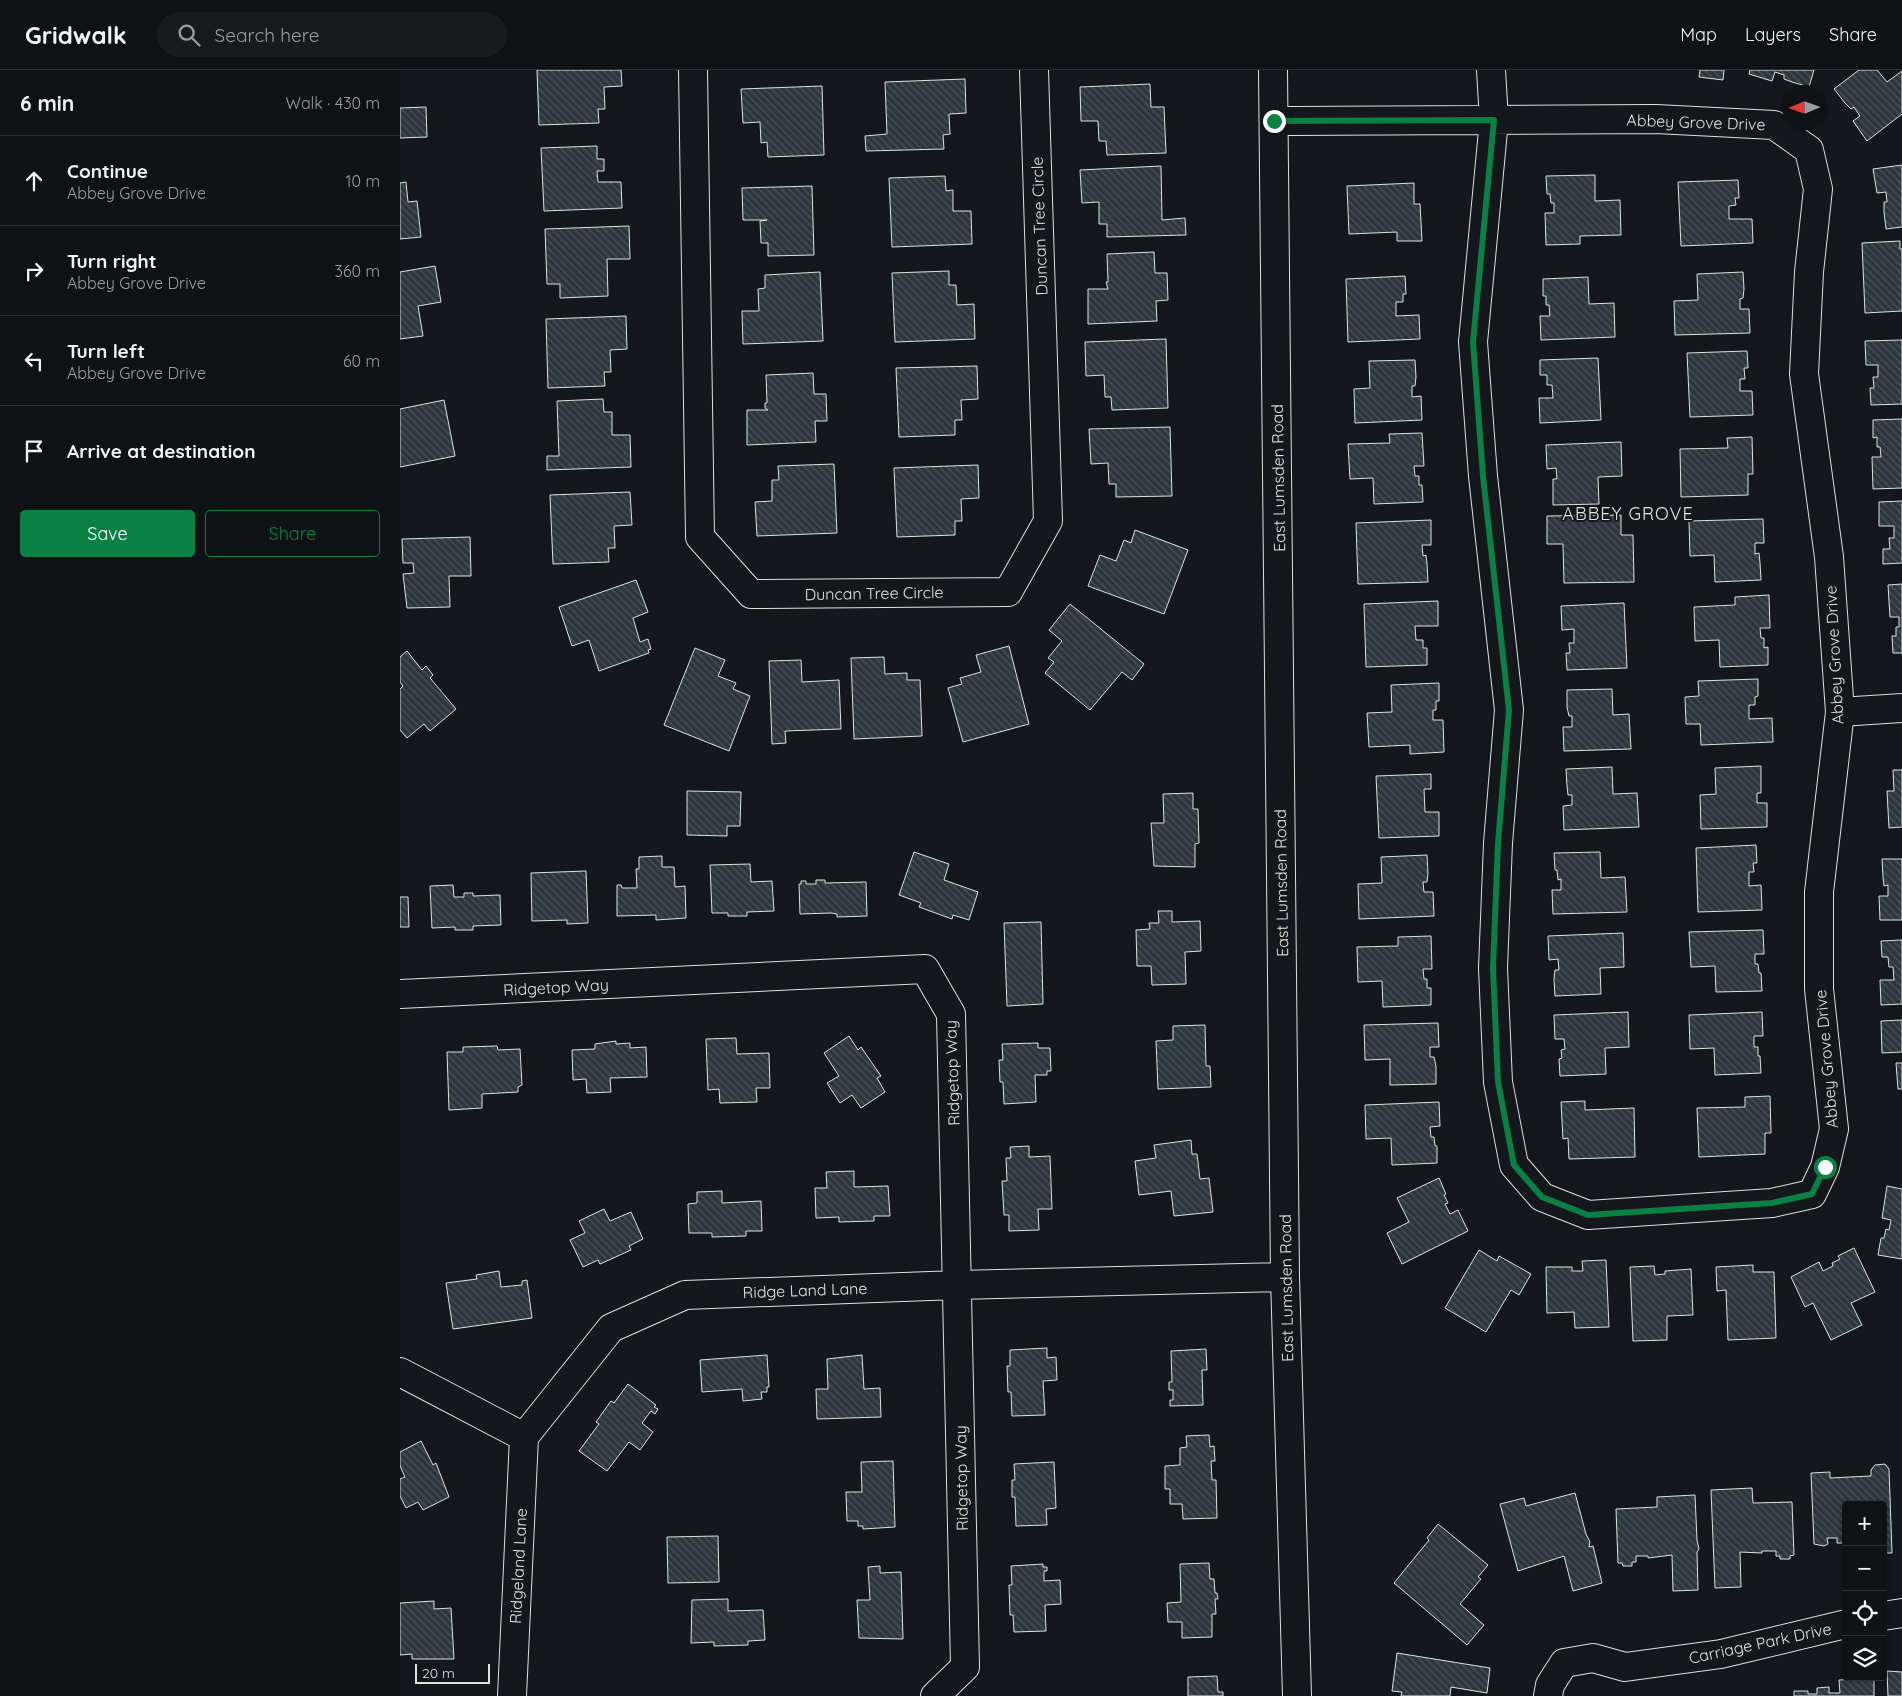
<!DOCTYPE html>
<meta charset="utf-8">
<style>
body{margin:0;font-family:Quicksand,sans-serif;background:#181b1e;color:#f1f3f6}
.controls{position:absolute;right:15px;bottom:15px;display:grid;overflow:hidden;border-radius:5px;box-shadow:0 1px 4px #0004}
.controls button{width:45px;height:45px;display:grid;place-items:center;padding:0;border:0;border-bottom:1px solid #2f3234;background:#0f1215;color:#f1f3f6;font:25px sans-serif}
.compass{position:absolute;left:1382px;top:15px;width:45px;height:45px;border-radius:50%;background:#0f1215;box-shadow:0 1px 4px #0004;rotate:268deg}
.scale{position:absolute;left:15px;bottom:12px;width:75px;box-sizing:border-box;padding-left:5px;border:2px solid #d8e6dc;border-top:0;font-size:14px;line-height:18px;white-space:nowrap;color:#d8e6dc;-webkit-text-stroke:4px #14181c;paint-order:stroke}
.stop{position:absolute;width:15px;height:15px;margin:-11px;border:4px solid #0b8043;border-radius:50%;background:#fff}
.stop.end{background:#0b8043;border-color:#fff;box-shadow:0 1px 5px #0008}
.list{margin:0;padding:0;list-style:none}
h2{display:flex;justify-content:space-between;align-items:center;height:65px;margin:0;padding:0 20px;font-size:21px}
h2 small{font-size:16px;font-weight:400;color:#9b9ea0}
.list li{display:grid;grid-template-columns:32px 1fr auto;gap:15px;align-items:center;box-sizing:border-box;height:90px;padding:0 20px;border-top:1px solid #2f3234}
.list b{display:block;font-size:19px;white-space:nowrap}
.list p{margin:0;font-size:16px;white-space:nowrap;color:#9b9ea0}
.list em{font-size:16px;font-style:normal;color:#9b9ea0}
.actions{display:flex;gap:10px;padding:15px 20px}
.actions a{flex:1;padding:11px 0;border:1px solid #0b8043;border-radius:5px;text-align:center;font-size:18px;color:#0b8043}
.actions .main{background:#0b8043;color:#fff}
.icon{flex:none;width:28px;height:28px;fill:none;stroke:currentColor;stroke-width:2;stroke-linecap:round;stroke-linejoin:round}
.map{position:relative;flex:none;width:1502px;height:1626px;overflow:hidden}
header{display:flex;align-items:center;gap:30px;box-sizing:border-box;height:70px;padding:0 25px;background:#0f1215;border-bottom:1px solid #2f3234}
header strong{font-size:24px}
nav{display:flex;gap:28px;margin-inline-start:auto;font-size:18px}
.search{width:350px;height:45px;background:#181b1e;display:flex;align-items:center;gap:12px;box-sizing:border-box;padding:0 18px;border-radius:28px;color:#9b9ea0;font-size:19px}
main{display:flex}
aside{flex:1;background:#0f1215}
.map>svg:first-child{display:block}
.building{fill:url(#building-back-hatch);stroke:#d8e6dc}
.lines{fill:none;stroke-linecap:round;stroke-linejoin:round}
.minor-casing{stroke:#d8e6dc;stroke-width:30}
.minor{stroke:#14181c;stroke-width:28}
.route{stroke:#0b8043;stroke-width:6}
.labels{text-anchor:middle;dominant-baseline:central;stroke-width:4;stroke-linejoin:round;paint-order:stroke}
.street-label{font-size:16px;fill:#d8e6dc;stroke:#14181c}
.neighbourhood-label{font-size:18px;letter-spacing:1px;fill:#d8e6dc;stroke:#14181c}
</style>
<header>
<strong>Gridwalk</strong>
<div class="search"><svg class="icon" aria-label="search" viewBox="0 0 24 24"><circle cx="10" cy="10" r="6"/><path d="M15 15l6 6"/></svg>Search here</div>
<nav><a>Map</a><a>Layers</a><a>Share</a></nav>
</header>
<main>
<aside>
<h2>6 min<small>Walk · 430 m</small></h2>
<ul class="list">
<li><svg class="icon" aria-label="ahead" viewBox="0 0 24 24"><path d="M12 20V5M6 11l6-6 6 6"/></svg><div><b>Continue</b><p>Abbey Grove Drive</p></div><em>10 m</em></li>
<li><svg class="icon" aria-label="right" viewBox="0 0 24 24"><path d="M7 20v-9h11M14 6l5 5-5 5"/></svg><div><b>Turn right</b><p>Abbey Grove Drive</p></div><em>360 m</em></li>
<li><svg class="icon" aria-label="left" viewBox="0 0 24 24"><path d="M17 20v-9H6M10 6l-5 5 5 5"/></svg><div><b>Turn left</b><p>Abbey Grove Drive</p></div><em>60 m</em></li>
<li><svg class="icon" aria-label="arrive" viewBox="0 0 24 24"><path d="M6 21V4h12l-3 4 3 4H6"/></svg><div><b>Arrive at destination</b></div></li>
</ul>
<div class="actions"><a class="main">Save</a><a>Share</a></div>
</aside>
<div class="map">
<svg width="1502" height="1626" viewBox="0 0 1502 1626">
<defs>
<pattern id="building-back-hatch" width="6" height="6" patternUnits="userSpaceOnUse" patternTransform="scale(1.25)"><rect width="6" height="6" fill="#2c363c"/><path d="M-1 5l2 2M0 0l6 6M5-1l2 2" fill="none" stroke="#4a5358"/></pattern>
</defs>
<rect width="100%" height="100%" fill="#14181c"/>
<path class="building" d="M137 0H221L222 16 204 17 205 39H198L199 53 139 55Z
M1300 0H1324L1323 10 1299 7Z
M1350 0H1414L1409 17 1392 12 1384 9V5L1375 2 1372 11 1349 4Z
M1459 0H1477L1487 12 1502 1V44L1467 71 1453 51 1460 46 1454 37 1451 39 1445 33 1434 19Z
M565 9 566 43 549 44 550 64 543 65 544 79 466 81 465 66 487 64 485 12Z
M750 14 751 37H764L766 83 707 85 706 71H699L698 51H681L680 17Z
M422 16 424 85 368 87 367 72 361 73 360 52 343 53 341 19Z
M26 37 27 67 0 68V38Z
M197 76V89H204V101H197L198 112H221L222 138 144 141 141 78Z
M1502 95V157L1486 159 1484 142V132H1487L1486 122 1477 123 1473 99Z
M761 96 762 150 785 148 786 165 707 167V154H699V132L682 133 680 100Z
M1195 105V131L1220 130 1221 165 1180 166V174L1146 175 1145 143H1154V133H1151L1150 124H1147L1146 106Z
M545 106 546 121 553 120V141H571L572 174 492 177 489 108Z
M1338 110 1339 128H1335L1336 135 1329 136V149H1352L1353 173 1281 176 1278 112Z
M6 112 8 132 17 131 21 167 0 169V113Z
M1014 113V134H1020L1022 171H997V162L949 164 947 116Z
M412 116 414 185 368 186V173H361L360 151 367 150H343L342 118Z
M229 156 230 189H207L208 226 160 228V214H147L145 159Z
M1500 171V179H1502V241L1465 243 1462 173Z
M754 182 755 203H767L768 230 756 231 757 251 688 254V219H708L706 212H708L707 184Z
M35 196 41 232 18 236 23 266 0 269V202Z
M549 201V215H556L557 235 574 234 575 269 495 272 492 203Z
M420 202 423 271 343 274 342 241H359L358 219 365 218V205Z
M1343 202 1344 219 1343 228 1340 229V239H1349L1350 263 1275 265 1274 231 1298 230 1297 204Z
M1005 206 1006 224H1003V232H996V246L1019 245 1020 269 948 272 946 209Z
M1188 207 1189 234 1214 233 1215 267 1141 270 1140 246H1150L1149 235H1146V226H1143V209Z
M226 246 227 279 210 280 211 302H204L205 316 148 318 146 249Z
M766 269 768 338 712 340 711 327H705L704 305 686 306 685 272Z
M1502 270V334L1471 335 1470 318H1474L1473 307H1478V295H1466L1465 271Z
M1347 281 1348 298H1344L1345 309H1340V321H1352L1353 345 1290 347 1287 283Z
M1198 288 1201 350 1140 353 1139 328H1153L1152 315H1147V305H1140V290Z
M1015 290 1016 307 1015 316H1012V327L1021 326 1022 350 955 353 954 319 970 318 969 291Z
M577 296 578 329 561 330 562 350H555V365L499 367 496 298Z
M413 303 414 324H426L427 351H415L416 372 347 375V340H368L365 338V333H367L366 305Z
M203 329 204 342H212V365H230L231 397 147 400V386H159L157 331Z
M44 330 55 386 0 397V339Z
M1502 349V418L1473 419 1472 387H1481L1480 377H1477V367L1473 368V350Z
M770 357 772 426 716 427V414H709L708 393 691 394 689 359Z
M1022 363 1024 396H1014L1015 406H1019V415H1022L1023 432 974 434 973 408 950 409 948 374 990 373 989 364Z
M1352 367 1353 404H1348V425L1281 427 1280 379 1328 378 1327 368Z
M1221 372 1222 406 1198 407 1199 434 1153 435V409H1157L1156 398 1147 399 1146 375Z
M434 394 437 463 357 466 355 432 372 431V410H379L378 396Z
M578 395 579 428 561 429 562 451H555V465L497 467 494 398Z
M230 422 232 455 214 456 215 478H208L209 492 153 494 150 425Z
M1502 431V493L1483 494V479H1490L1489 468H1494V456H1479V432Z
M1221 445V465H1233L1234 512 1164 513 1163 474H1147V446Z
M1363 449 1364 473H1355V484L1359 483 1360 493 1361 510 1315 512 1314 485 1290 486 1289 451Z
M1031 450V475H1022L1023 486 1026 485 1027 494 1028 512 958 514 956 453Z
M735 460 788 480 764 544 688 516 700 485 716 491 724 470 731 473Z
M70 467 71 506H49L50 537 7 538 3 504 14 503 13 493H3L2 469Z
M236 510 248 542 233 548 240 572 248 569 251 579 248 580 249 583 199 601 189 570 172 576 159 537Z
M1502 514V583H1493L1492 566H1496V557H1499V547H1490L1488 515Z
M1369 525 1370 558H1360L1361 568H1364V578L1368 577V595L1320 597 1319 570 1295 571 1294 537 1335 535V527Z
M1038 531V556H1015L1016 570H1023V578H1027V595L966 597 964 534Z
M1224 533 1227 598 1167 600 1166 583H1170L1169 573H1174V559L1162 560 1161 536Z
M670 534 744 594 732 610 722 602 690 640 645 603 654 592 648 588 662 571 649 560Z
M609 576 629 654 563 672 548 618 562 614 560 608 581 602 576 585Z
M295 578 325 590 318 606 336 613 333 619 350 626 329 681 264 655Z
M7 581 22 600 26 596 33 605 30 608 56 639 30 661 24 654 7 668 0 660V619L3 616 0 612V587Z
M484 587 485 604 507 603V610H520L522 666 454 669 451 588Z
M401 590 402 612 439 610 441 659 385 661 386 673 372 674 369 591Z
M1358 609V626L1355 627V635H1349V649L1372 648 1373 672 1301 675 1300 654H1286L1285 627 1299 626 1298 611Z
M1039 613V631H1036V640H1033V650H1043L1044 682 1010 684V675L969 677 967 643 992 642 991 615Z
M1212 619 1213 645 1229 644 1231 679 1164 681 1163 657H1172V646H1169L1167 637V620Z
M1361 696V723H1357V733H1367V757L1301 759 1300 725 1316 724 1315 698Z
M1212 697 1213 724 1237 723 1239 757 1164 760 1163 736 1172 735V725H1168L1167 716 1166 699Z
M1493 700H1502V757L1489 758 1487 721H1494Z
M1031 704V719H1024L1025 742H1039V766L979 768 976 706Z
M287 721 341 722 340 756H327V766L287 765Z
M793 723V739H798L799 773 795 774V797L754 796 751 753H764L763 724Z
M1356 775 1357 793H1353L1354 802H1349V816L1361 815 1362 840 1298 842 1296 778Z
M514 782 549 794 544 810 578 822 569 850 553 845 552 849 519 837 521 833 499 825Z
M1200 782 1201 808 1225 807 1227 842 1153 844 1152 820H1161V809L1158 810 1157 800H1155L1154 783Z
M1027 785 1028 803 1027 812H1023L1024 822H1033L1034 846 959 849 958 814 982 813 981 787Z
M262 786V797H274L275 817 285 816 286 848 256 850V845L217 846V815H221L222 818H237L236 799H239V787Z
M1482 789H1502V850H1480L1479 826H1488V815L1484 816 1483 807Z
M350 794 351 812 372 811 374 841 347 842V846H328V843H312L310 795Z
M186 801 188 853 167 854V850L132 851 131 803Z
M416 810H425V813L466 812 467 846 437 847V844L431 843 400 844 399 814H401V811H406V814H416Z
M53 815 54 827H64V823H73V826L100 825 101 855 73 856V860H55V857L32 858 30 816Z
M0 827H8L9 857H0Z
M758 841H772V852L800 851 801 881 785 882 786 914 752 915 751 896H737L736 860 750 859 749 853H759Z
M641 852 643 934 607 936 604 853Z
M1363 860 1364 884H1355V894H1358L1359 903H1361L1362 921 1316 922 1315 896 1291 897 1289 862Z
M1223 863 1224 897 1200 898 1201 924 1155 926 1154 909 1155 900H1159L1158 889 1149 890 1148 866Z
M1031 866 1032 899H1023L1024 909H1027V918H1031V935L983 937 982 911 958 912 957 877 998 876V867Z
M1502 870V934L1481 935 1480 910H1494L1493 897H1489L1488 887H1482L1481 871Z
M1228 942 1229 977 1205 978 1206 1004 1160 1006 1159 989 1162 988 1161 980 1165 979 1164 969H1155L1154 945Z
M1362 942 1363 966H1354V977H1358V986H1360L1361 1003 1315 1005 1314 978 1290 979 1289 945Z
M1502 950V982L1482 983 1481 951Z
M1038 953 1039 977H1030V987H1034L1036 996V1014L990 1015V989L965 990 964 955Z
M805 955 806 996H810L811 1017 758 1019 756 971 773 970V956Z
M449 966 458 980 461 977 481 1006 477 1008 485 1022 461 1038 452 1025 440 1033 427 1013 439 1006 424 983Z
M336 968 337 984 369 983 370 1018H356L357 1032 320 1033 319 1019 308 1020 306 969Z
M216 971V974L230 973V978L246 977 247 1007 210 1008 211 1022 187 1023 186 1009 173 1010 172 980 195 979V974Z
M638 973V978H650L651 1001H647V1005H635L636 1032 604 1034 603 1012H600L599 990H603L602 974Z
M97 976 98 980 120 979 122 1015 118 1017V1022L82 1024V1038L49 1040 47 982H63V977Z
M1496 993H1502V1019H1498Z
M1370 1026 1371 1063H1365V1084L1299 1087 1297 1038 1345 1037V1027Z
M1185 1031V1040L1234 1038 1235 1087 1169 1089 1168 1068 1163 1069 1161 1032Z
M1039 1032 1040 1056 1030 1057 1031 1067H1034L1035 1076H1037V1093L992 1095 991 1068 966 1069 965 1035Z
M791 1070 792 1084H797L800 1109 809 1108 813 1142 774 1146 771 1121 739 1125 735 1091 756 1088 754 1075Z
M629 1076V1087L650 1086 652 1139H638L639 1160 609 1161V1145H604L602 1111H607L606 1088H611L610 1077Z
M454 1101V1117L488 1116 490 1146H474V1151L439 1152V1147L416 1148 415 1118H427L426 1102Z
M1039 1108 1046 1124 1044 1125 1048 1133 1045 1134 1050 1144 1058 1140 1068 1161 1002 1194 987 1163 1009 1152 997 1128Z
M1487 1116 1502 1119V1189L1478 1185 1481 1168H1484L1486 1159 1489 1160 1491 1150 1482 1148Z
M322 1121V1133L361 1131 362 1161H346V1166L312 1167V1163H289L288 1134 297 1133V1122Z
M204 1139 210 1151 231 1142 243 1169 229 1176 231 1180 200 1194 198 1190 183 1197 170 1170 185 1163 179 1151Z
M1454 1178 1475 1222 1451 1233 1462 1255 1431 1270 1413 1233 1405 1237 1391 1207 1419 1192 1423 1201 1433 1196 1432 1193 1440 1189 1438 1186Z
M1079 1180 1097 1191 1099 1186 1131 1204 1119 1225 1111 1220 1086 1262 1045 1238Z
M1206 1190 1209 1257 1175 1258 1174 1242 1147 1243 1146 1197H1172V1201H1183L1182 1191Z
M1353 1195V1202H1374L1376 1268 1328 1270 1326 1220 1317 1221 1316 1197Z
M1254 1196 1255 1205 1265 1204V1201L1291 1199 1293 1245 1267 1246V1270L1233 1271 1230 1197Z
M99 1201 101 1217 122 1215V1211L127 1210 132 1248 53 1259 46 1213 77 1209 76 1205Z
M647 1278V1288L656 1287 657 1310 643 1311 645 1345 612 1346 611 1322H608L607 1296H610V1280Z
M806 1279 807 1300H802L803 1335 770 1336V1330H773V1320H769V1312H772L771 1281Z
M367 1285 369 1317H367V1322H361L362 1329 343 1331 342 1319 302 1322 300 1290Z
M462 1285 464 1319 480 1318 481 1347 417 1349 416 1319H428L427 1289Z
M228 1314 256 1335 254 1337 258 1339 255 1344 251 1341 242 1353 253 1362 240 1380 229 1372 207 1401 179 1381 199 1354 196 1352 211 1331 214 1333Z
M809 1365 810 1377 814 1376 815 1391H811L812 1410H816L817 1448 783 1449 782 1434H770V1419H765V1396L780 1395V1378L787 1377 786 1366Z
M21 1371 33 1395 36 1393 49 1427 23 1440 18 1432 6 1438 0 1426V1409L5 1407 0 1396V1382Z
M493 1391 495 1457 463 1459V1456H458V1451H447L446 1422H462L461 1392Z
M654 1392 656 1438 646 1439 647 1455 616 1456 615 1427H612V1410H615L614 1394Z
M1485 1394 1489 1399 1492 1483H1483V1435H1446V1473H1437V1468H1427L1428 1474 1424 1476 1414 1474 1411 1403 1430 1402V1408L1471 1406V1400L1475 1395Z
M1352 1418 1353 1433 1392 1432 1394 1485 1390 1486V1489H1380V1486H1376V1481H1362V1483L1340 1482 1341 1517 1315 1518 1311 1420Z
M1175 1423 1186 1464 1190 1472 1189 1477 1193 1476 1202 1513 1173 1521 1164 1486 1118 1501 1100 1434 1124 1428 1126 1436Z
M1295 1425 1297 1470 1299 1479 1297 1482 1298 1520 1273 1521 1272 1485 1248 1488V1486H1236V1492H1232V1496H1223L1222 1493H1218L1216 1439 1257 1437V1427Z
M1038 1454 1088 1495 1078 1507 1081 1509 1060 1534 1084 1555 1067 1575 994 1513 1029 1470 1027 1468Z
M318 1466 319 1512 268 1513 267 1467Z
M809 1493 810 1509H814L815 1523H817L818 1529H815L816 1544H812V1567L782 1568V1552H768L767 1533 781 1532 780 1494Z
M643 1494V1497H647V1501H644V1511L660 1510 661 1534 645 1535 646 1561 614 1562 613 1545H610L609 1515H612L611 1496Z
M480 1496V1503L501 1502 503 1569 459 1568 457 1530H470L468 1497Z
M328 1529V1541L363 1540 365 1570 348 1571V1575L314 1576V1572L291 1573 292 1530Z
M34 1531V1539L51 1538 54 1589H12V1584L0 1585V1533Z
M997 1583 1090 1598 1087 1623 1051 1617 1050 1626H1001L1002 1622 992 1621Z
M1487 1601 1502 1602V1626H1488Z
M817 1606 818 1622H823V1626H788V1607Z
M1460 1607H1474V1626H1394V1621H1408V1624H1417V1618L1429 1617V1623H1440L1439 1610 1460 1609Z"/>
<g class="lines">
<defs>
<path id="minor" d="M293 0 300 467 351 524 608 522 648 451 634 0
M873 0 885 1207 897 1626
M874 51H890L1256 49 1374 55 1409 80 1418 119 1409 202 1404 304 1429 487 1440 642 1419 822V919L1434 1059 1425 1097 1412 1124 1372 1133 1188 1145 1142 1127 1114 1095 1098 1012 1093 898 1098 773 1109 640 1083 406 1073 272 1094 50 1091 0
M1440 642 1502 638
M0 924 525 899 551 944 565 1597 535 1626
M0 1302 124 1367
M124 1367 211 1258 285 1225 557 1215 885 1207
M1483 1546 1502 1543
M112 1626 124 1367
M1148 1626 1150 1615 1164 1593 1193 1588 1225 1597 1321 1584 1446 1554"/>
</defs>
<use href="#minor" class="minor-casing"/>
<use href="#minor" class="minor"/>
</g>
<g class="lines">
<path class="route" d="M874 51 1094 50 1073 272 1083 406 1109 640 1098 773 1093 898 1098 1012 1114 1095 1142 1127 1188 1145 1372 1133 1412 1124 1425 1097"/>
</g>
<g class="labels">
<g class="street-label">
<text transform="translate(1296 52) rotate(2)">Abbey Grove Drive</text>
<text transform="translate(639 156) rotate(-92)">Duncan Tree Circle</text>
<text transform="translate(878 408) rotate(-91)">East Lumsden Road</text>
<text transform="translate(474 523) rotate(-1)">Duncan Tree Circle</text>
<text transform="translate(1434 585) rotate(-93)">Abbey Grove Drive</text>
<text transform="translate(881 813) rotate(-91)">East Lumsden Road</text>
<text transform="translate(156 917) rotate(-3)">Ridgetop Way</text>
<text transform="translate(1426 989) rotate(-95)">Abbey Grove Drive</text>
<text transform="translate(552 1003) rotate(-92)">Ridgetop Way</text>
<text transform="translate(886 1218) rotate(-91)">East Lumsden Road</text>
<text transform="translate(405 1220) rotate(-2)">Ridge Land Lane</text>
<text transform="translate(561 1408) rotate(-91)">Ridgetop Way</text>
<text transform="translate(118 1496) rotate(-87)">Ridgeland Lane</text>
<text transform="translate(1360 1573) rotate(-12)">Carriage Park Drive</text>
</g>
<g class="neighbourhood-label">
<text x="1228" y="443">ABBEY GROVE</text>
</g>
</g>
</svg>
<div class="controls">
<button>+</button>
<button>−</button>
<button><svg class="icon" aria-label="locate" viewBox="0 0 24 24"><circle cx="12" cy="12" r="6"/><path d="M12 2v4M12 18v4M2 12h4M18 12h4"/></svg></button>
<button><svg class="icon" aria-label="layers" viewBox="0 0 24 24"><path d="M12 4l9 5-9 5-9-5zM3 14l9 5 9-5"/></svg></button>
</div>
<svg class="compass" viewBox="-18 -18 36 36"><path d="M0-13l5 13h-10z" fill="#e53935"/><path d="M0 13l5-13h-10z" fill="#9b9ea0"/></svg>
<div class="scale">20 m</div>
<div class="stop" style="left:1425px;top:1097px"></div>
<div class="stop end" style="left:874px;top:51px"></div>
</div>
</main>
